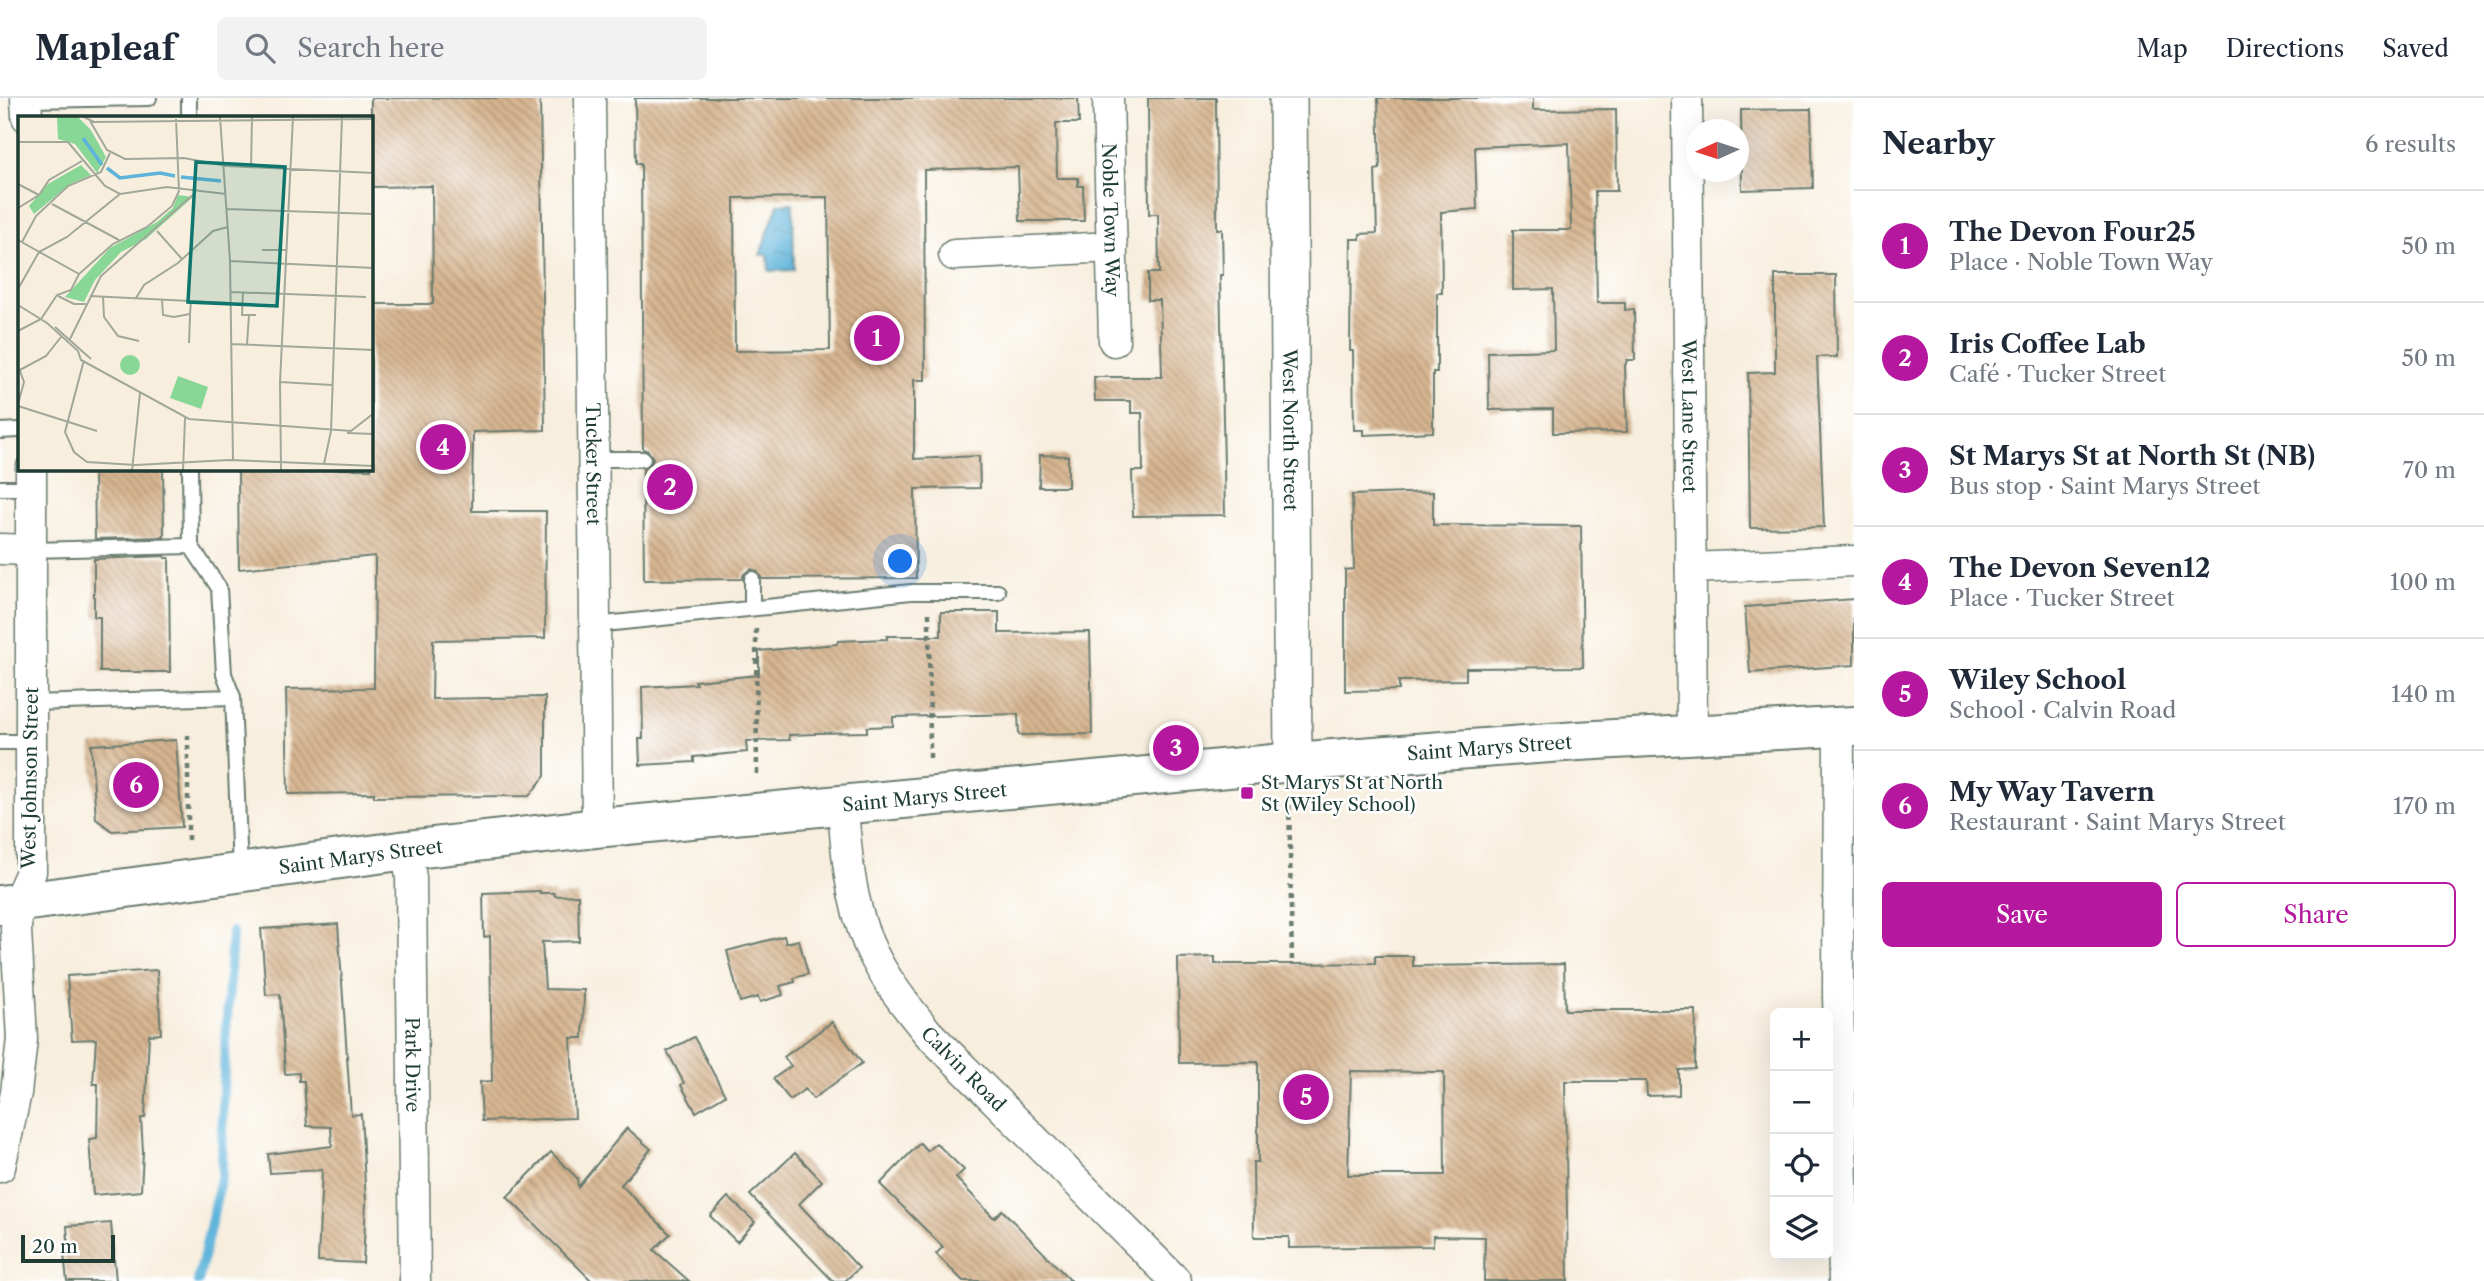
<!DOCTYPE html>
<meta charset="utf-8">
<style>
body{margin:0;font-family:"Libre Caslon Text",serif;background:#f2f2f3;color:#1f2937}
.controls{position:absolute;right:21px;bottom:21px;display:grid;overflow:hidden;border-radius:10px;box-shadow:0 7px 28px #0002}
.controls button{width:63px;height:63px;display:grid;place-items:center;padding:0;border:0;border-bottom:2px solid #e0e1e3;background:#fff;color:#1f2937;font:35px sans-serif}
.compass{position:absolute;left:1686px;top:21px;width:63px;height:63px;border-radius:50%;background:#fff;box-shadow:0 7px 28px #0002;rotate:267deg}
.scale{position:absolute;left:21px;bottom:18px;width:94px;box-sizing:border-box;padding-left:7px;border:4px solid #1f3d34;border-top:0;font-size:19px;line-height:24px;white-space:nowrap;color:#1f3d34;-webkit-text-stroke:5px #fff;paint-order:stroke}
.you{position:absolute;left:901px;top:464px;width:24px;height:24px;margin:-18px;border:5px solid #fff;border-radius:50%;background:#1a73e8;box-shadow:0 0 0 10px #1a73e833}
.badge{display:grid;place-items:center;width:46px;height:46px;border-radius:50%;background:#b5179e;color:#fff;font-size:23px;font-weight:700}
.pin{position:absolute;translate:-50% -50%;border:4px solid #fff;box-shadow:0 2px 7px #0006}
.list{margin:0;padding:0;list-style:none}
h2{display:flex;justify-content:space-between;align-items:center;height:91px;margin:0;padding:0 28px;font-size:30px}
h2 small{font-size:23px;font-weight:400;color:#747a83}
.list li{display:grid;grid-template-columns:46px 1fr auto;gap:21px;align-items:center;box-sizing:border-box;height:112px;padding:0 28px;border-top:2px solid #e0e1e3}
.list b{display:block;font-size:26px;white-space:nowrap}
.list p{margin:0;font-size:23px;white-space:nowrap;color:#747a83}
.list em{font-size:23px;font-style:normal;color:#747a83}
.actions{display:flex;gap:14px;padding:21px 28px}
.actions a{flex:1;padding:16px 0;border:2px solid #b5179e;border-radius:10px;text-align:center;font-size:24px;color:#b5179e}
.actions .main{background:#b5179e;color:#fff}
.icon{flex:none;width:38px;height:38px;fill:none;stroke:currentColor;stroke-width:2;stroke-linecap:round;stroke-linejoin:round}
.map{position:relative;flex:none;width:1854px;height:1183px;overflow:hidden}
header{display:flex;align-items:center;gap:42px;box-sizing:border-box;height:98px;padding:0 35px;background:#fff;border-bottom:2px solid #e0e1e3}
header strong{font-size:33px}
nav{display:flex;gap:38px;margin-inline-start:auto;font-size:24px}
.search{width:490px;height:63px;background:#f2f2f3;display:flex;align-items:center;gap:18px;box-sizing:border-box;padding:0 24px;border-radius:10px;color:#747a83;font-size:26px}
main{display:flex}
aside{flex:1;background:#fff}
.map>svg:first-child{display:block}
.water{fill:url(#water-ripples);stroke:#3e7887;stroke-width:2}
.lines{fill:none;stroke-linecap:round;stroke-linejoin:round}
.stream{stroke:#5db3da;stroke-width:10}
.building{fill:url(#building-back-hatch);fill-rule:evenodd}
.service-casing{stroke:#6b7b6f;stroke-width:18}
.minor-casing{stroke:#6b7b6f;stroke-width:33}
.tertiary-casing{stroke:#6b7b6f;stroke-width:40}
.secondary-casing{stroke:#6b7b6f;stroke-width:42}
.path{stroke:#6b7b6f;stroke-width:4.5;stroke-dasharray:5 5;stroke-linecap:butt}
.service{stroke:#fff;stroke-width:14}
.minor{stroke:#fff;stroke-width:30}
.tertiary{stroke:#fff;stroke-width:37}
.secondary{stroke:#fff;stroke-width:38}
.poi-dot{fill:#b5179e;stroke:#fff;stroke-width:2.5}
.labels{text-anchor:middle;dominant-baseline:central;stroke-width:5;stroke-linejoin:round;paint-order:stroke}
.street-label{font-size:19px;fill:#1f3d34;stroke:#fff}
.poi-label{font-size:19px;fill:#1f3d34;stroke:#fff;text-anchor:start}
.inset-river{fill:none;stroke:#5db3da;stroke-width:3.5}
.inset-road{fill:none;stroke:#a1a799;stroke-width:2}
.view{fill:#0f766e;fill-opacity:0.15;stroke:#0f766e;stroke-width:3.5}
.inset-edge{fill:none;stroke:#1f3d34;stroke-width:3.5}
</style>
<header>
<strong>Mapleaf</strong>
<div class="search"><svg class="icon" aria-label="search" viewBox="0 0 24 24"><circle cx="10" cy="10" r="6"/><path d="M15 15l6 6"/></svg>Search here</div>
<nav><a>Map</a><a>Directions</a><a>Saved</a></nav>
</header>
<main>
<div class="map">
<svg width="1854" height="1183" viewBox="0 0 1854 1183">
<defs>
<pattern id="water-ripples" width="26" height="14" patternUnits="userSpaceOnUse" patternTransform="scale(1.75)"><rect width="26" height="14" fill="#5db3da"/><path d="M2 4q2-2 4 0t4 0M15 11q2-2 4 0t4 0" fill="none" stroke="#4c93b2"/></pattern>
<pattern id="building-back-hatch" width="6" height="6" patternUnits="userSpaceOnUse" patternTransform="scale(1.75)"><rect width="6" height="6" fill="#d7b590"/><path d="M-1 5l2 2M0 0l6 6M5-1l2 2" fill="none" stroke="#ae9476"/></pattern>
</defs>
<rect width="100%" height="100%" fill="#fff"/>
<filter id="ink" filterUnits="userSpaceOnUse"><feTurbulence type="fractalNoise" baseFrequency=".0143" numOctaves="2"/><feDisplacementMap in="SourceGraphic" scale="14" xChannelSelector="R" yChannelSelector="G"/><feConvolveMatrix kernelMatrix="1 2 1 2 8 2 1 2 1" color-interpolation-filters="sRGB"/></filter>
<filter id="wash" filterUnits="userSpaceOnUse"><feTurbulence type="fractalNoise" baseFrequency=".00686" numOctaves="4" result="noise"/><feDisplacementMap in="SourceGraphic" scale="28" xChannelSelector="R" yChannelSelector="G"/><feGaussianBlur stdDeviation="1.57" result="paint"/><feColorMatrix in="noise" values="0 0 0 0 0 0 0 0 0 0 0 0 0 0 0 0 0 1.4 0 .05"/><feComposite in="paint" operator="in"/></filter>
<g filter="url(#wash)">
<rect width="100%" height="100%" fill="#f7eedd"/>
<path class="water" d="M793 105 794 172 769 173 768 157H760L778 106Z"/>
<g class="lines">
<path class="stream" d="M198 1183 222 1076 223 990 232 834"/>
</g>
<g id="blocks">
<path class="building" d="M371 0H540L545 332 473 334 472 413H546L545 540 433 542 432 601 545 599V678L529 698 374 699V695L288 696 286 591 374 590 375 458 239 471 238 371H371V206H433L432 88 371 89Z
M635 0H1078L1079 25H1056L1057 80H1078V88H1083L1084 123H1020L1018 69 924 72 925 282H914V361L979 358 980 390 915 391 916 480 762 481 757 473 751 471 744 476 742 481 644 482 643 371 651 366 653 360 648 353 643 351 641 66H636ZM828 99 830 252 735 253 734 100Z
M1148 0H1216L1217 131H1222L1223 177H1220L1225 417 1133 418 1132 373H1143L1142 315H1131V303H1095L1094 279H1162L1160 202H1148V175H1159L1158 116H1149Z
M1378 0H1533V12L1616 11 1617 93H1595L1597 205H1625V212L1634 211 1635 262H1627L1625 268 1627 334 1553 335V311L1489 312 1488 254 1554 252 1553 191 1513 192V132H1571L1569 45 1475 49 1477 111 1441 114 1442 195H1437V274H1433V334L1364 337V332H1354L1353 253H1350L1351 141H1360V136L1377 135 1375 72 1380 71Z
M1811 11 1813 90 1742 92 1741 12Z
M1775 177H1836L1837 259H1817L1824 429 1750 430 1748 275 1775 274Z
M1040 357 1068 358V389H1039Z
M94 371H163L164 439 95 441Z
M1433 394V427L1581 428 1583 569 1466 570V582L1399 583V592L1345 593V472L1354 471 1352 397Z
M165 458V460H169L170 574H100V519H94V461Z
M1854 501V567L1750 575 1745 509Z
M941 514H999V535L1090 534 1092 636 1019 637 1018 616 893 619V628L867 629V634L815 635V636L789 637 790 642 746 643 747 654 694 659V664L640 667 639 641H643L642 589 696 586 695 583 759 577V553L837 546 838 543 887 541V538H941Z
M176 642 182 729 112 733 96 721 91 647Z
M540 793V795H554L555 798 578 797 579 843 542 844 545 891 584 892 583 940H571L575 1020 482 1023 480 984 492 983 490 838 484 839 483 795Z
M338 826 351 1017 361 1016 366 1104 363 1165 318 1163 322 1072 270 1075 268 1056 332 1048 331 1029 307 1028 304 983H299V975L285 976 280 896 266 897 261 831Z
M784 838 786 845 799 842 808 876 794 880 795 884 780 888 783 897 760 904 758 899 740 904 727 853Z
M1375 858H1413V868L1564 866 1565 912H1696L1695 971 1679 972V997L1647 998 1646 983H1565L1568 1183H1484L1485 1139 1433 1138V1148L1289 1150V1139H1254L1253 1064H1258V964L1179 965 1178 860 1215 859V866H1292L1375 865ZM1351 973 1444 974 1445 1077H1348Z
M157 872 161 936 149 937 145 1020H141L143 1054 141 1093 93 1097 89 1041 97 1040 98 986H93L96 941 72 942 67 878Z
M832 924 862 965 813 1001 805 991 790 1002 773 981 791 968 784 959Z
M694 939 725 997 696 1014 681 987 684 985 667 953Z
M627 1030 651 1051 621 1087 670 1136 654 1152 689 1183H592L507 1099 551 1054 577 1080 578 1089Z
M920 1045 927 1053 936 1045 964 1072 956 1080 994 1120 1002 1112 1071 1183H963L936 1156 943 1149 880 1086Z
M795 1055 822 1083 799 1106 859 1170 845 1183H833L750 1097Z
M728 1099 755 1124 737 1144 710 1118Z
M111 1125 116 1183H67L64 1156H69L67 1128Z"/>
</g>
</g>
<g filter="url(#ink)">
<use href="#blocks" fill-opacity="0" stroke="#6b7b6f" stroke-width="2"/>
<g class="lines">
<defs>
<path id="service" d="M26 2 149 0
M189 19V0
M0 333 19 332
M593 361H643
M0 390H31
M32 452 191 448
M752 481V510
M595 527 911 494H998
M233 599 240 773
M31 605 233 599 224 576 219 490 191 448 190 371
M0 644H31"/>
<g id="minor">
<path d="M26 0 27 19"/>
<path id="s1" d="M590 0 597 730"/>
<path id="s2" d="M1108 0 1114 243"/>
<path id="s3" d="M1687 0 1692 637"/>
<path d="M954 157 1112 149"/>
<path d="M0 451 32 452"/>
<path d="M1691 470 1854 463"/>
<path d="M1839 629 1838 895 1844 1183"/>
<path id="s4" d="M843 708C846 753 850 802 868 845 882 878 905 907 928 935L1176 1183"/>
<path id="s5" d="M407 752 411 780 415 1183"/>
<path d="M0 1069 16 995 22 941 16 832 17 805 31 774V371"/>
</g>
<g id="tertiary">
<path id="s6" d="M1288 0 1293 664"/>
</g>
<g id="secondary">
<path id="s7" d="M0 807 407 752 597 730 1293 664 1578 643 1854 628"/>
</g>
</defs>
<use href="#service" class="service-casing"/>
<use href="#minor" class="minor-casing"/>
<use href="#tertiary" class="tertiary-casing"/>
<use href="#secondary" class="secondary-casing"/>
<path class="path" d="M929 515 930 664
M756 531 757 680
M188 637V746
M1289 697 1292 866"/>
<use href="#service" class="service"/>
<use href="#minor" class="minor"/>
<use href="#tertiary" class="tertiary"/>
<use href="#secondary" class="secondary"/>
</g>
</g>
<rect class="poi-dot" x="1240" y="688" width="14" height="14" rx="3.5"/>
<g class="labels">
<g class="street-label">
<text stroke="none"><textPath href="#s2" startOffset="122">Noble Town Way</textPath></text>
<text stroke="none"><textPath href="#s3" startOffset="318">West Lane Street</textPath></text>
<text stroke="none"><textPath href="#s6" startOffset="332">West North Street</textPath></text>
<text stroke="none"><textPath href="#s1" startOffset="366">Tucker Street</textPath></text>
<text stroke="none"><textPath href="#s7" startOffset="1498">Saint Marys Street</textPath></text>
<text transform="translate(30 680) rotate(-89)">West Johnson Street</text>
<text stroke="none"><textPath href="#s7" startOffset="931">Saint Marys Street</textPath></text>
<text stroke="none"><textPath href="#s7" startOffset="364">Saint Marys Street</textPath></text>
<text stroke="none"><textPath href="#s5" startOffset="215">Park Drive</textPath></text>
<text stroke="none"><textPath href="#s4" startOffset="299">Calvin Road</textPath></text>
</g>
<g class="poi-label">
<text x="1261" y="684">St Marys St at North<tspan x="1261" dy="22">St (Wiley School)</tspan></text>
</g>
</g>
<g transform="translate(18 18)">
<rect width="355" height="355" fill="#f7eedd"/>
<path d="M102 249a10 10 0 1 1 20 0a10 10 0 1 1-20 0ZM160 260 190 271 183 293 152 282Z" fill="#88d796"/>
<path d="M39 1H60L73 14 88 41 79 57 57 28 40 23ZM63 49 73 59 52 68 16 98 11 90 30 68ZM160 79 175 81 128 123 103 136 77 164 66 186 47 181 92 132 139 106 155 92Z" fill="#88d796"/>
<path class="inset-river" d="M65 22 84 49M89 52 102 62 142 57 157 60M163 61 203 65"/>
<path class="inset-road" d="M66 1 76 6 356 3M202 1 212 145 215 345M72 5 89 34 107 43 166 42 208 50 356 57M0 26H50L87 70 102 78 149 71 208 78M233 51 234 1M0 68 21 79M34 88 101 124M0 92 21 79 31 64 64 45M209 93 356 98M139 115 164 143M0 124 61 158M4 126 18 100 50 70 83 56 92 37M244 134H268M212 145 356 152M0 173 21 136 49 121 102 78M213 176 348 181M225 176 224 199H238M40 180 56 188H68M72 180 212 187M85 181 86 201 100 220 121 225M118 182 126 169 160 147 195 115 210 111M144 184 145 199 156 201 172 198 173 185M0 189 29 207 60 235 63 244 171 303 333 315 356 297M37 211 73 243M0 215 23 203 39 179 53 174 61 158 95 128 129 111 154 90 161 75 158 3M52 223 83 160 177 77M171 227 172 199M213 228 356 234M229 228 231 199M66 244 47 316 56 336 69 346 118 349 211 344 356 350M0 255 28 240 43 221M262 266 314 269M0 288 6 266 2 255M0 290 79 315M329 317 356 318M306 348 313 315 324 1M114 355 122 277M165 355 167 302M263 355 262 266 275 1"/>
<path class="view" d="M178 46 267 51 259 190 170 186Z"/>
<rect width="355" height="355" class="inset-edge"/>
</g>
</svg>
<div class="controls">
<button>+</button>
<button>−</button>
<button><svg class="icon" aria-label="locate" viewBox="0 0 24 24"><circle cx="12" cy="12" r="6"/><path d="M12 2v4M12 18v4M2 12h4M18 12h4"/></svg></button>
<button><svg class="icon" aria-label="layers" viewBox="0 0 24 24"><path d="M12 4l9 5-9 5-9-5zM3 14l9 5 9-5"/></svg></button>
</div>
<svg class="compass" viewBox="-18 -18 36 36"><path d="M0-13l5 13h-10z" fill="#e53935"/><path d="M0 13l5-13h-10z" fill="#747a83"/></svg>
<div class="scale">20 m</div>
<div class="you"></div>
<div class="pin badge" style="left:877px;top:240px">1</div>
<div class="pin badge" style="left:670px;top:389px">2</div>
<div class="pin badge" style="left:1176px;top:650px">3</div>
<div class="pin badge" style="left:443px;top:349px">4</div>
<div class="pin badge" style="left:1306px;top:999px">5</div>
<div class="pin badge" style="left:136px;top:687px">6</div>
</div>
<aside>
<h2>Nearby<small>6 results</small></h2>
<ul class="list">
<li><span class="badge">1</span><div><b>The Devon Four25</b><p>Place · Noble Town Way</p></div><em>50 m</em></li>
<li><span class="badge">2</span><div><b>Iris Coffee Lab</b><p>Café · Tucker Street</p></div><em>50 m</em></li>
<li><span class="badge">3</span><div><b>St Marys St at North St (NB)</b><p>Bus stop · Saint Marys Street</p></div><em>70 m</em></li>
<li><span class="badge">4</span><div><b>The Devon Seven12</b><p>Place · Tucker Street</p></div><em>100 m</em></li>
<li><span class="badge">5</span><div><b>Wiley School</b><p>School · Calvin Road</p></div><em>140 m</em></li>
<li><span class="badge">6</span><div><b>My Way Tavern</b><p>Restaurant · Saint Marys Street</p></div><em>170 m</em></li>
</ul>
<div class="actions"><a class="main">Save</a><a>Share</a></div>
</aside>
</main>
